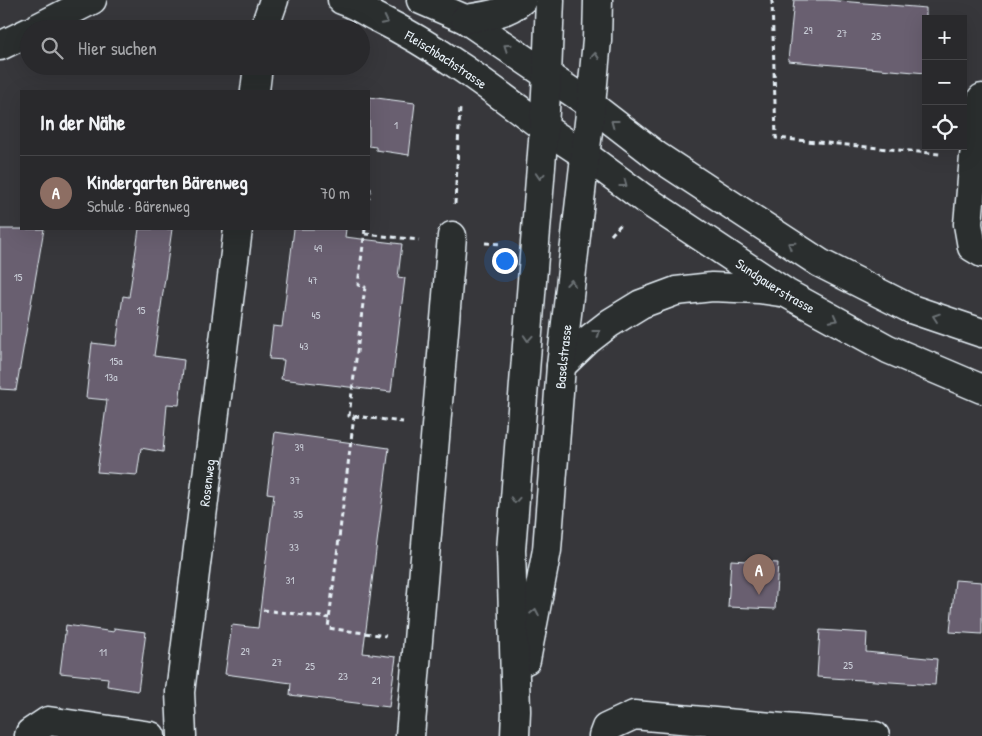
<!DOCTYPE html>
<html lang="de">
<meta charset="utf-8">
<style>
body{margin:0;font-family:"Patrick Hand",sans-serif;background:#353538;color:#f1f3f6}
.controls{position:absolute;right:15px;top:15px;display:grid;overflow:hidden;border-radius:0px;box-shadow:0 5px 20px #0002}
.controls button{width:45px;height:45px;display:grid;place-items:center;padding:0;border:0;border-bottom:1px solid #454548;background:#29292c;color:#f1f3f6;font:25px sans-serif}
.you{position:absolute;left:504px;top:260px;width:18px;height:18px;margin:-12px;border:4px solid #fff;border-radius:50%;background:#1a73e8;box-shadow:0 0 0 8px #1a73e833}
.badge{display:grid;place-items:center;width:32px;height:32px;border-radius:50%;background:#ff9aa2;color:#fff;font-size:16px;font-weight:700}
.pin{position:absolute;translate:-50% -41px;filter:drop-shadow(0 1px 2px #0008)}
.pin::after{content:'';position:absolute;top:26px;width:18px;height:15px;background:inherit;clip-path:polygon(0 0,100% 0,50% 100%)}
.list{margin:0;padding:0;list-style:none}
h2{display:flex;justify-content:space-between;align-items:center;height:65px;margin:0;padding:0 20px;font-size:21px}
h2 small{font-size:16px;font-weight:400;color:#a5a6a9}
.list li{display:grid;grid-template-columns:32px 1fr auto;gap:15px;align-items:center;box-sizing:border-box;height:75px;padding:0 20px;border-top:1px solid #454548}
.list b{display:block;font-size:19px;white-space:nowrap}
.list p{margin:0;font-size:16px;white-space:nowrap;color:#a5a6a9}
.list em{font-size:16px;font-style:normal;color:#a5a6a9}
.icon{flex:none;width:28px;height:28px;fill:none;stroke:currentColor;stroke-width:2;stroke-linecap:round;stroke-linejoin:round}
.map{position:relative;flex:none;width:982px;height:736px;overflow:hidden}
.search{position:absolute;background:#29292c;box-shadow:0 5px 20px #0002;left:20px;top:20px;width:350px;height:55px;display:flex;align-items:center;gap:12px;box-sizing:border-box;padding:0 18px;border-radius:28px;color:#a5a6a9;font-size:19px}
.panel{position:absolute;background:#29292c;box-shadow:0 5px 20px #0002;left:20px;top:90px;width:350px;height:140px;border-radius:0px}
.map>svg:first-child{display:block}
.building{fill:#695f6f;stroke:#e8f1f8}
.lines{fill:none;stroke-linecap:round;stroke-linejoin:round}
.minor-casing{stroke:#e8f1f8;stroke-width:31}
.major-casing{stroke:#e8f1f8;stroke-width:31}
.path{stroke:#e8f1f8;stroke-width:3;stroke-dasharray:5 4;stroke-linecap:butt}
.minor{stroke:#2a2d2e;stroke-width:28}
.major{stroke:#2a2d2e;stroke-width:28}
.oneway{stroke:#6c7275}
.labels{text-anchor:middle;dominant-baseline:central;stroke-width:4.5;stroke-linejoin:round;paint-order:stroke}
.number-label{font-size:11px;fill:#c8ccd6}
.street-label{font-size:14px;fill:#e8f1f8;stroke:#2a2d2e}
</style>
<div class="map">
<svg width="982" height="736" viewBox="0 0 982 736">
<rect width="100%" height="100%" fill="#37373b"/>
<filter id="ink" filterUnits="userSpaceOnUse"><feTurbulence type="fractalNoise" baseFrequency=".02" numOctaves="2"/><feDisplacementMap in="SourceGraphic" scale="10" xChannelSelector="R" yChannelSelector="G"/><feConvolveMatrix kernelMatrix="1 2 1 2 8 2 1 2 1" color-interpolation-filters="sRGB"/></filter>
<g filter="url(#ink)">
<path class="building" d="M794 0H827L926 8V73L788 61Z
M369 97 415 103 409 155 376 150V147L369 146Z
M0 229H44L16 390 0 389Z
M139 229H172L154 356 184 360 179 405 167 404 163 452 141 448 137 475 97 472 107 400 86 398 92 343 116 346 123 296 129 297Z
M294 229H346L345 237 402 244 398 277 405 278 391 392 281 379 284 360 269 359 273 326 282 327Z
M275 432 389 448 363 653 396 657 389 707 290 695 291 683 225 674 232 625 258 628 274 494 267 493Z
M731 560 778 563 775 609 728 607Z
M955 580 982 582V634L950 632Z
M66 625 114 632V628L146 632 138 691 107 686 108 678 60 673Z
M820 630 867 633 866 652 937 659 935 685 817 677Z"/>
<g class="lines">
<defs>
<g id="minor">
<path id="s1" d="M342 0C354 4 365 11 376 17 437 47 490 87 544 128"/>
<path d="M421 0 465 19 547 75"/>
<path d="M465 19C485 16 506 14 522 0"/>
<path d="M35 29 92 0"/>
<path d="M264 29 274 0"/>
<path d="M0 46 29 32"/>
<path d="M255 91 258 66"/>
<path d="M982 98 974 157 968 224 972 247 982 253"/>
<path d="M29 736 30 733 48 721 151 736"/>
<path id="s2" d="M182 736 180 692 238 229"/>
<path d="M410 736 452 236"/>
<path d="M603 736 606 728 634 715 875 736"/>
</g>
<g id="major">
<path d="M547 75 591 105 657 156 820 263 911 309 982 333"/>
<path id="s3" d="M544 128 585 155 643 198 786 293 888 349 982 389"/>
<path d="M561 366 588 340 610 323 641 304 676 291 712 287 759 289 780 292"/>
<path id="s4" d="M526 660 547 550 561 366 591 105 597 40 598 0"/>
<path d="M515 736 516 711 511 550 544 128 547 75 550 0"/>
</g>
</defs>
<use href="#minor" class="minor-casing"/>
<use href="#major" class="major-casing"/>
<path class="path" d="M772 0 776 138 940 154
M369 189H370L369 198
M455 204 460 108
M365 229 358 285 365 287 349 416H354L328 628 386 636
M365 234 419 240
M611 235 622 223
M485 243 502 244
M354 416 403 422
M263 610 329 618"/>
<use href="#minor" class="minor"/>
<use href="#major" class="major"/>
</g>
<defs><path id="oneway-chevron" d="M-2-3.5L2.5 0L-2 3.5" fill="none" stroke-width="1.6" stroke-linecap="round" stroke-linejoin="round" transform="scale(1.25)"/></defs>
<g class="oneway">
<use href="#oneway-chevron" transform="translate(385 21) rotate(27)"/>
<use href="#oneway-chevron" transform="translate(507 47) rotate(-146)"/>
<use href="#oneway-chevron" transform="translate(595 56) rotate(-85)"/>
<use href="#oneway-chevron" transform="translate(614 123) rotate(-143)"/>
<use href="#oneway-chevron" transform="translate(540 176) rotate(94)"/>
<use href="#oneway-chevron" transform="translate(624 184) rotate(37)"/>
<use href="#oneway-chevron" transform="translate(791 245) rotate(-147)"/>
<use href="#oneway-chevron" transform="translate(571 283) rotate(-83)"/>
<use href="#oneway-chevron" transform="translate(936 317) rotate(-161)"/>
<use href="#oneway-chevron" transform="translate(834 319) rotate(28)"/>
<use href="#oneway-chevron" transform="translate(597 333) rotate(-37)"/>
<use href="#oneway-chevron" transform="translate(528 338) rotate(94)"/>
<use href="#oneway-chevron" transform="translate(515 500) rotate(94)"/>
<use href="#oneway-chevron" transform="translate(535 612) rotate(-79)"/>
</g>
</g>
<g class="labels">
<g class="number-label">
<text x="808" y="30">29</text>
<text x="842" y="33">27</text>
<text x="876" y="36">25</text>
<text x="396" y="125">1</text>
<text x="318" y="248">49</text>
<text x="18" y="277">15</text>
<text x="313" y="280">47</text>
<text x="141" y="310">15</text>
<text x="316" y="315">45</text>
<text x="304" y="346">43</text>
<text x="116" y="361">15a</text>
<text x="111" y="377">13a</text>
<text x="299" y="447">39</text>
<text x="295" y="480">37</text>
<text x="298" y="514">35</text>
<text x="294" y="547">33</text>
<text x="290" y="580">31</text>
<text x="245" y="651">29</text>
<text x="103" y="652">11</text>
<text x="277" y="662">27</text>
<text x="848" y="665">25</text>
<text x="310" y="666">25</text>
<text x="343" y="676">23</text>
<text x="376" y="680">21</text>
</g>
<g class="street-label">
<text stroke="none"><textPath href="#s1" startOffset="120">Fleischbachstrasse</textPath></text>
<text stroke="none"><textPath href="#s3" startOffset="280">Sundgauerstrasse</textPath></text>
<text stroke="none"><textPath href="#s4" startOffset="306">Baselstrasse</textPath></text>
<text stroke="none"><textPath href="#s2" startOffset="255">Rosenweg</textPath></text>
</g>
</g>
</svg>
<div class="controls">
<button>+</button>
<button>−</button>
<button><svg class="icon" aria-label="locate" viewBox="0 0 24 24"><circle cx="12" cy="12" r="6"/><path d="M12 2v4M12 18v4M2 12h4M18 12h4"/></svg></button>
</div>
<div class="you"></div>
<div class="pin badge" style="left:759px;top:595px;background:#8d6e63">A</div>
<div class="search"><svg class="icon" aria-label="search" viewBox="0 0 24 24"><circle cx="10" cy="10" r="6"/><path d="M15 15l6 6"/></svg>Hier suchen</div>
<section class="panel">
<h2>In der Nähe<small></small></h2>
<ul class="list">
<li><span class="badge" style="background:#8d6e63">A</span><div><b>Kindergarten Bärenweg</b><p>Schule · Bärenweg</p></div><em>70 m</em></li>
</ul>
</section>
</div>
